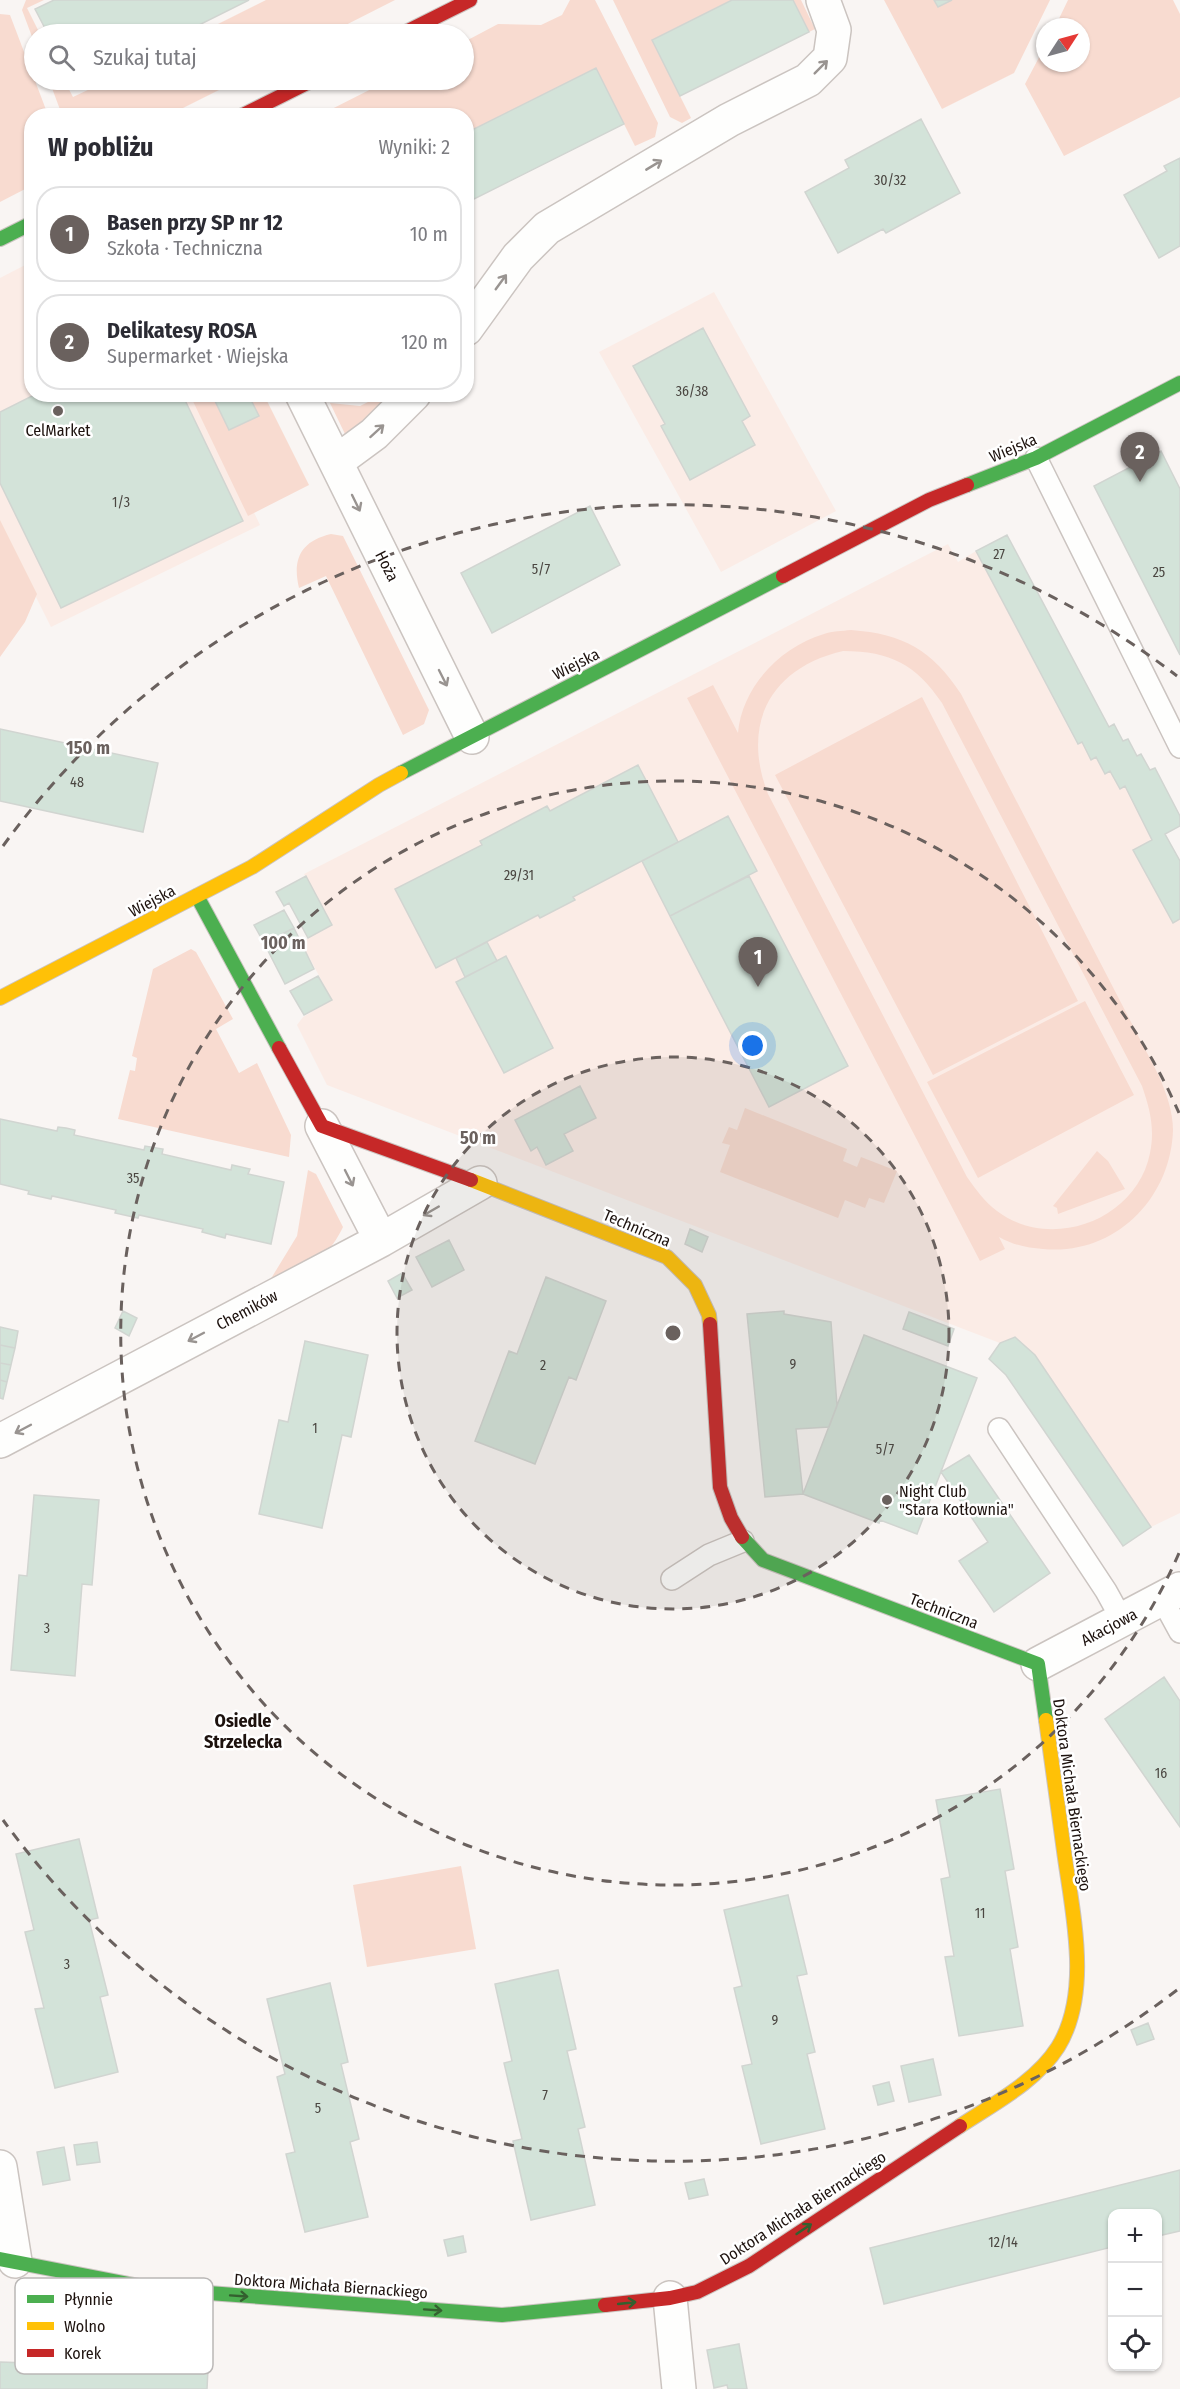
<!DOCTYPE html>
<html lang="pl">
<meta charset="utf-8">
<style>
body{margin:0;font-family:"Fira Sans Condensed",sans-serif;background:#f7f7f7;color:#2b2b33}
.controls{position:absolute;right:18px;bottom:18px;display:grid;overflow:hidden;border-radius:12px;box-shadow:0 2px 4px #0004}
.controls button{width:54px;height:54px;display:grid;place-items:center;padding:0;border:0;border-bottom:2px solid #e1e1e2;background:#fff;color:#2b2b33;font:30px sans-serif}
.compass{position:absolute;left:1036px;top:18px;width:54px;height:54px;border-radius:50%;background:#fff;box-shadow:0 2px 4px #0004;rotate:54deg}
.you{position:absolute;left:753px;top:1046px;width:21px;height:21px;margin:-15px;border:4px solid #fff;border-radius:50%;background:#1a73e8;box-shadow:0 0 0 9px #1a73e833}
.badge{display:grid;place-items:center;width:39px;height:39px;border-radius:50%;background:#6a615e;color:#fff;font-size:20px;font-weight:700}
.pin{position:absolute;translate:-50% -50px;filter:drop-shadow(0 2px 3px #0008)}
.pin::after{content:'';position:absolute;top:32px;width:21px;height:18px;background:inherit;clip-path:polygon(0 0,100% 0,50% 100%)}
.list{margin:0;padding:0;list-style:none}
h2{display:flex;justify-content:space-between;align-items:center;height:78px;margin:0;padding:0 24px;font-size:26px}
h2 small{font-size:20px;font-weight:400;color:#7c7c81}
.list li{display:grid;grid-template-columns:39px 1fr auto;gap:18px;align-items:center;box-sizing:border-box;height:96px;margin:0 12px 12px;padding:0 12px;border:2px solid #e1e1e2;border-radius:24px}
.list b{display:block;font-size:22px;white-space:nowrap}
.list p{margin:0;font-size:20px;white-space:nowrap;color:#7c7c81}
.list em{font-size:20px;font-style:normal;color:#7c7c81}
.icon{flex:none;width:33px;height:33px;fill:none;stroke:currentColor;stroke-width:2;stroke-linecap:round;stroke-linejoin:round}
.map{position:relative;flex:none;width:1180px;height:2389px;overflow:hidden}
.search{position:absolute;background:#fff;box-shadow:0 2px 4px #0004;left:24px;top:24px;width:450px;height:66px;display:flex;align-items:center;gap:15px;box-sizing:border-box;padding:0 21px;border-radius:33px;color:#7c7c81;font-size:22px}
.panel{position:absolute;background:#fff;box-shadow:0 2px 4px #0004;left:24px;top:108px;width:450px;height:294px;border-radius:24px}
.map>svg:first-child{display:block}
.built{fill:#fbece6}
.green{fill:#f8dbd0;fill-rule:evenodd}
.building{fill:#d3e3d9;stroke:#d1d5d1;stroke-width:1.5}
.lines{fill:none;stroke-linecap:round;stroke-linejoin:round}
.lane-casing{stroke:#cbc4c0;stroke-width:24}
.street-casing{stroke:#cbc4c0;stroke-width:36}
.fast-casing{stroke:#cbc4c0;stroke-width:16}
.slow-casing{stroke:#cbc4c0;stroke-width:16}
.jam-casing{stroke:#cbc4c0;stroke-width:16}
.lane{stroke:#fefefd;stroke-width:21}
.street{stroke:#fefefd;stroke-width:33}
.fast{stroke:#4caf50;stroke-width:14}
.slow{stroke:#ffc107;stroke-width:14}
.jam{stroke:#c62828;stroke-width:14}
.oneway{stroke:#999491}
.oneway2{stroke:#34602f}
.ring{fill:none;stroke:#6a615e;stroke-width:3;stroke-dasharray:10 8}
.poi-dot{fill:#6a615e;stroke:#fff;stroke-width:2}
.labels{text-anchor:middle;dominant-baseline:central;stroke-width:5;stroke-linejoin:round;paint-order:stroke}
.number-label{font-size:14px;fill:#4a4641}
.poi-label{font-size:16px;fill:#1d120e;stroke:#fff}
.street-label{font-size:16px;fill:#1d120e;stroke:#fff}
.neighbourhood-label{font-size:18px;font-weight:bold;fill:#1d120e;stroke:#fff}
.key{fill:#fff;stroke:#bbb8b7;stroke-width:1.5}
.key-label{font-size:16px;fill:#1d120e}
.centre{fill:#6a615e;stroke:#fff;stroke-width:3}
.ring-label{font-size:18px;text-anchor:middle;font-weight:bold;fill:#6a615e;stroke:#fff;stroke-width:5;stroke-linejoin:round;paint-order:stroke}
</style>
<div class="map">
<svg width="1180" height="2389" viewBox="0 0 1180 2389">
<rect width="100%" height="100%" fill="#f9f5f3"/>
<path class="built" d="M31 262 32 394 197 395 260 525 51 627 0 525V278Z
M714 292 836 511 721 572 599 352Z
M948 544 958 562 976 551 1077 744 1082 742 1091 760 1096 757 1105 774 1110 771 1120 788 1125 786 1152 840 1133 850 1173 923 1180 919V1513L1151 1527 1035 1355 1016 1337 1000 1343 327 1085 297 1025 303 1017 332 1000 301 942 332 925 304 874Z"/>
<path class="green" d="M26 0H44L27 8 40 34H34V42L22 10Z
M266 0H395L328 34H198Z
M570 0H595L658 123 655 137 635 146 596 68 467 133 466 116H318L389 80H464V42L498 24 541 25 562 15Z
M613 0H732L652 40 691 118 682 123 670 117Z
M793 0H801L815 29 809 32Z
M884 0H934L938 7 952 0H1050L1014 73 942 109Z
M1068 0H1173L1180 14V97L1064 156 1025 84 1045 46V63H1081V27H1055Z
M0 14 10 15 48 115 32 116 31 186 0 202Z
M49 80H64L73 97 109 80H239L169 115H62Z
M190 395H264L309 485 248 516Z
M382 395H401L355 435 345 434 330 403 360 406Z
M0 520 37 594 25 622 0 657Z
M331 534 343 536 429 710 424 724 403 735 326 576 299 588C292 559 301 541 331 534Z
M851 630C904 634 932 650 961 694L1159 1076C1166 1093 1173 1111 1173 1130 1171 1199 1114 1256 1043 1249 1028 1248 1013 1245 999 1237L1005 1249 980 1261 687 698 713 685 738 733C742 687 780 647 824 634 832 631 842 631 851 630ZM843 651C891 651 916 665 942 703L1142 1086C1150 1109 1155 1129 1150 1153 1137 1220 1051 1252 997 1211 985 1202 976 1190 967 1177L768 794C741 724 770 668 843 651Z
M922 697 1078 1001 933 1075 775 775Z
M191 949 196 952 233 1019 216 1029 239 1073 257 1063 291 1135 289 1157 118 1119 130 1070 135 1071 137 1058 132 1056 153 969Z
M1085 1001 1134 1095 978 1178 927 1082Z
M745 1108 847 1149 843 1161 857 1167 861 1157 897 1171 884 1203 869 1198 865 1208 845 1200 838 1218 720 1172 730 1145 722 1143 729 1127 737 1130Z
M1097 1151 1108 1161 1125 1189 1058 1214 1057 1208 1053 1206Z
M308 1170 316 1174 343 1227C324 1266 301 1271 264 1290L297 1236Z
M461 1866 476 1949 367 1967 353 1885Z"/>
<path class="building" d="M54 0H249L181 34H48L35 9Z
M732 0H793L809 32 680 96 652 40Z
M934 0H952L938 7Z
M596 68 624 124 466 203V133Z
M72 80H93L76 88Z
M921 119 960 193 886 233 883 229 838 253 805 192 849 168 845 160Z
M1180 158V246L1159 258 1124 195 1167 171 1164 166Z
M703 328 750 416 742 421 755 445 690 480 661 426 665 424 633 366Z
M36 394H182L243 521 61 608 0 483V412Z
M229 394H248L259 416 229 430 215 401Z
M1161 451 1180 489V655L1094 486Z
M590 506 620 565 492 633 461 573Z
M1007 535 1109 727 1114 724 1123 741 1128 739 1137 756 1141 754 1150 770 1155 768 1180 816V826L1165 834 1180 861V919L1173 923 1133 850 1152 840 1125 786 1120 789 1110 771 1105 774 1096 757 1091 760 1082 742 1078 744 976 551Z
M0 729 158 763 143 832 0 801Z
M638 765 678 842 573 897 575 900 540 918 538 915 436 968 395 889 482 845 480 841 547 806 550 811Z
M728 816 757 871 670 916 642 861Z
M306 876 332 925 308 938 289 903 284 906 276 892Z
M749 876 848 1066 769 1107 670 916Z
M284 910 294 928 264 943 254 925Z
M294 928 314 969 285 984 264 943Z
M487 942 497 961 465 977 456 958Z
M506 956 553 1048 504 1073 456 982Z
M318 976 332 1000 304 1015 290 991Z
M580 1086 596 1118 564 1134 573 1151 546 1165 537 1147 531 1151 515 1120Z
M0 1119 57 1131 58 1127 66 1128 75 1130 74 1135 144 1150 145 1146 163 1149 162 1154 231 1170 232 1165 250 1169 248 1174 284 1182 271 1244 226 1234 225 1238 202 1232 203 1229 139 1215 138 1218 115 1213 116 1210 52 1196 51 1199 28 1194 29 1191 0 1184Z
M690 1229 708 1237 702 1252 685 1244Z
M449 1240 464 1270 432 1287 416 1257Z
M402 1273 412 1290 397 1298 388 1281Z
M546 1277 606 1301 576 1380 569 1377 535 1464 475 1441 509 1351 517 1354Z
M123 1311 137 1318 129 1336 115 1328Z
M784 1311V1314L831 1322 837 1406 829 1427 796 1429 803 1494 765 1497 747 1314Z
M909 1312 954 1329 948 1346 903 1329Z
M0 1327 18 1331 15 1348 0 1345Z
M864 1335 977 1378 917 1534 880 1520 879 1523 803 1494Z
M1015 1337 1035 1355 1151 1527 1123 1546 1006 1375 989 1359 1000 1343Z
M305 1341 368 1355 351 1437 342 1435 322 1528 259 1514 279 1420 288 1422Z
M0 1345 15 1348 11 1365 0 1363Z
M0 1363 11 1365 7 1382 0 1380Z
M0 1380 7 1382 3 1399 0 1398Z
M969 1455 1050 1573 994 1612 959 1561 988 1542 941 1472Z
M34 1495 99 1500 92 1585 82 1584 75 1676 11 1670 19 1575 27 1576Z
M1164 1677 1180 1701V1827L1105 1719Z
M1000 1789 1014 1869 1005 1871 1018 1947 1010 1949 1023 2026 959 2036 945 1957 954 1956 941 1879 950 1877 936 1800Z
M79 1839 98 1918 89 1920 108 1995 100 1997 118 2072 55 2088 35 2009 44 2008 25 1932 34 1930 16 1854Z
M788 1895 807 1974 797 1976 815 2052 807 2054 825 2129 761 2144 742 2066 752 2064 734 1988 742 1986 724 1910Z
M558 1970 576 2049 567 2051 585 2127 578 2129 595 2205 531 2220 513 2141 522 2139 504 2063 512 2061 495 1984Z
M330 1983 348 2062 341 2064 359 2139 350 2142 368 2217 305 2232 286 2154 295 2152 277 2077 285 2074 267 1999Z
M1148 2023 1154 2039 1137 2045 1131 2030Z
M933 2059 941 2095 909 2102 901 2066Z
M889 2082 894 2101 878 2105 873 2086Z
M97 2142 100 2162 77 2165 74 2145Z
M64 2147 70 2180 43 2185 37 2152Z
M1180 2170V2231L1158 2236V2214H1112V2247L884 2304 870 2248Z
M704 2179 708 2195 689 2199 685 2183Z
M463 2236 466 2252 448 2256 444 2240Z
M739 2344 747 2389H728L727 2385 714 2388 707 2350Z
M0 2362 208 2369 207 2389H0Z"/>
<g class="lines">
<defs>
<path id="lane" d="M1036 458 1180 747
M999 1429 1106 1591 1122 1620
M672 1579 709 1555 743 1541
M1162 1599 1180 1632"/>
<path id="street" d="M466 329 518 257 547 228 729 120 808 80 830 58 834 30 823 0
M302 394 472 737
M336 462 374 434 414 394
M381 1240 480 1183
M0 1441 381 1240 322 1126
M1038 1664 1180 1589
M0 2167 15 2261
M670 2298 679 2389"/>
<path id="fast" d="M0 239 32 223
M967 485 1036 458 1180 383
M401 773 783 576
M197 896 279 1048
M742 1537 763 1560 1038 1664 1046 1720
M0 2259 155 2289 502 2315 605 2305"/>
<path id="slow" d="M0 998 252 867 379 785 401 773
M471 1180 667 1257 695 1285 709 1315 710 1324
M960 2126C993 2104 1036 2082 1058 2047 1092 1992 1072 1911 1064 1851 1058 1807 1052 1764 1046 1720"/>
<path id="jam" d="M402 34 470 0
M241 116 313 80
M783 576 929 500 967 485
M279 1048 322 1126 471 1180
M710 1324 720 1487 731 1518 742 1537
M605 2305 670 2298 697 2292 749 2266 960 2126"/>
</defs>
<use href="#lane" class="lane-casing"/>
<use href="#street" class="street-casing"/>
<use href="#fast" class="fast-casing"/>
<use href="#slow" class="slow-casing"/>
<use href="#jam" class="jam-casing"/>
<use href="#lane" class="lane"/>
<use href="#street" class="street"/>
<use href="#fast" class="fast"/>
<use href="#slow" class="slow"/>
<use href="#jam" class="jam"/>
</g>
<defs><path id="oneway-shaft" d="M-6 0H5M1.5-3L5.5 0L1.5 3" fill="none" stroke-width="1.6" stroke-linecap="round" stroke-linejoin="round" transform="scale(1.5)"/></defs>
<g class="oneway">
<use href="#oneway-shaft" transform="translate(821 67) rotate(-45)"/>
<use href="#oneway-shaft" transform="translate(654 165) rotate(-31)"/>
<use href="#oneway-shaft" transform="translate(501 282) rotate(-54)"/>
<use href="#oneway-shaft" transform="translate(377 431) rotate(-42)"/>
<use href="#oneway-shaft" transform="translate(356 503) rotate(64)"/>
<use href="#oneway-shaft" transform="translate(443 678) rotate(63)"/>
<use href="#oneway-shaft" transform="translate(349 1178) rotate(63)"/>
<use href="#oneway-shaft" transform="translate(431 1211) rotate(150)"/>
<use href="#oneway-shaft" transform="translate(196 1337) rotate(152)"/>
<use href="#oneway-shaft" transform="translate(23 1429) rotate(152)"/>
</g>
<g class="oneway2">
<use href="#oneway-shaft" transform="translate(804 2229) rotate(-34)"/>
<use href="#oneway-shaft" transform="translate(239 2296) rotate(4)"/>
<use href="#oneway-shaft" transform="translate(627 2303) rotate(-6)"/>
<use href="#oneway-shaft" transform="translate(433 2310) rotate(4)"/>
</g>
<circle cx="673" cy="1333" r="276" fill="#6a615e" fill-opacity=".12"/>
<g class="ring">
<circle cx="673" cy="1333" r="276"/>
<path d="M1179 1553A552 552 0 1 1 1179 1113"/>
<path d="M1177 1990A828 828 0 0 1 3 1820M3 846A828 828 0 0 1 1177 676"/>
</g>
<g class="poi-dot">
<circle cx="58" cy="411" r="6"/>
<circle cx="887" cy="1500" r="6"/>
</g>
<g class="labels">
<g class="number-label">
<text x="890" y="180">30/32</text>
<text x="692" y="391">36/38</text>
<text x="121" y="502">1/3</text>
<text x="999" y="554">27</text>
<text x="541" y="569">5/7</text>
<text x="1159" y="572">25</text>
<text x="77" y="782">48</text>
<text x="519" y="875">29/31</text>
<text x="133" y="1178">35</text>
<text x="793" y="1364">9</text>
<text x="543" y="1365">2</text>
<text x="315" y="1428">1</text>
<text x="885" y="1449">5/7</text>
<text x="47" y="1628">3</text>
<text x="1161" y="1773">16</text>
<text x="980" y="1913">11</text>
<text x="67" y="1964">3</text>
<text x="775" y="2020">9</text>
<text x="545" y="2095">7</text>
<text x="318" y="2108">5</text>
<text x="1003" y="2242">12/14</text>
</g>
<g class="poi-label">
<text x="58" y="430">CelMarket</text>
<text x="899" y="1491" text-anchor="start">Night Club<tspan x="899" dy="18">"Stara Kotłownia"</tspan></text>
</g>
<g class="street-label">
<text transform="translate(1013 448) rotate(-23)">Wiejska</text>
<text transform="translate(387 566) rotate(63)">Hoża</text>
<text transform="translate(576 664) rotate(-27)">Wiejska</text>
<text transform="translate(152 901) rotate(-28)">Wiejska</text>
<text transform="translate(637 1228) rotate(23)">Techniczna</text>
<text transform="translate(247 1310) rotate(-28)">Chemików</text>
<text transform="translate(944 1611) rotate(21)">Techniczna</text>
<text transform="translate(1109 1627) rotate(-28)">Akacjowa</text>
<text transform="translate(1072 1795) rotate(82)">Doktora Michała Biernackiego</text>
<text transform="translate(803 2208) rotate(-33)">Doktora Michała Biernackiego</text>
<text transform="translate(331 2286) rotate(4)">Doktora Michała Biernackiego</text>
</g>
<g class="neighbourhood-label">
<text x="243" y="1721">Osiedle<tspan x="243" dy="21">Strzelecka</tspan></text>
</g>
</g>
<rect x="15" y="2278" width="198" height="96" rx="9" class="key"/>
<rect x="27" y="2295" width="27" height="8" fill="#4caf50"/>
<rect x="27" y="2322" width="27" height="8" fill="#ffc107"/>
<rect x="27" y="2349" width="27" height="8" fill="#c62828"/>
<g class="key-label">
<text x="64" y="2305">Płynnie</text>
<text x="64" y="2332">Wolno</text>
<text x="64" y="2359">Korek</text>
</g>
<circle cx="673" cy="1333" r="9" class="centre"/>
<g class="ring-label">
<text x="88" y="754">150 m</text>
<text x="283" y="949">100 m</text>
<text x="478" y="1144">50 m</text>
</g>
</svg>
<div class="controls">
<button>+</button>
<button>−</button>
<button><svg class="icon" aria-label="locate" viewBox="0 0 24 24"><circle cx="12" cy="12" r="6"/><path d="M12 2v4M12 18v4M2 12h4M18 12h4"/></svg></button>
</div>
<svg class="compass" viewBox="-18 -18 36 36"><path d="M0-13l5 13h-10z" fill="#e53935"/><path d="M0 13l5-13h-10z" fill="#7c7c81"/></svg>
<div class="you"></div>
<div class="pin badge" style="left:758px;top:987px">1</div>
<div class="pin badge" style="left:1140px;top:482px">2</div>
<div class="search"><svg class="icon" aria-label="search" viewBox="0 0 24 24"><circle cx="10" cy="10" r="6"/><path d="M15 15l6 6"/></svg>Szukaj tutaj</div>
<section class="panel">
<h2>W pobliżu<small>Wyniki: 2</small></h2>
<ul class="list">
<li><span class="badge">1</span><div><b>Basen przy SP nr 12</b><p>Szkoła · Techniczna</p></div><em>10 m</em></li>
<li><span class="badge">2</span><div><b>Delikatesy ROSA</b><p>Supermarket · Wiejska</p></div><em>120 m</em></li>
</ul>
</section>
</div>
